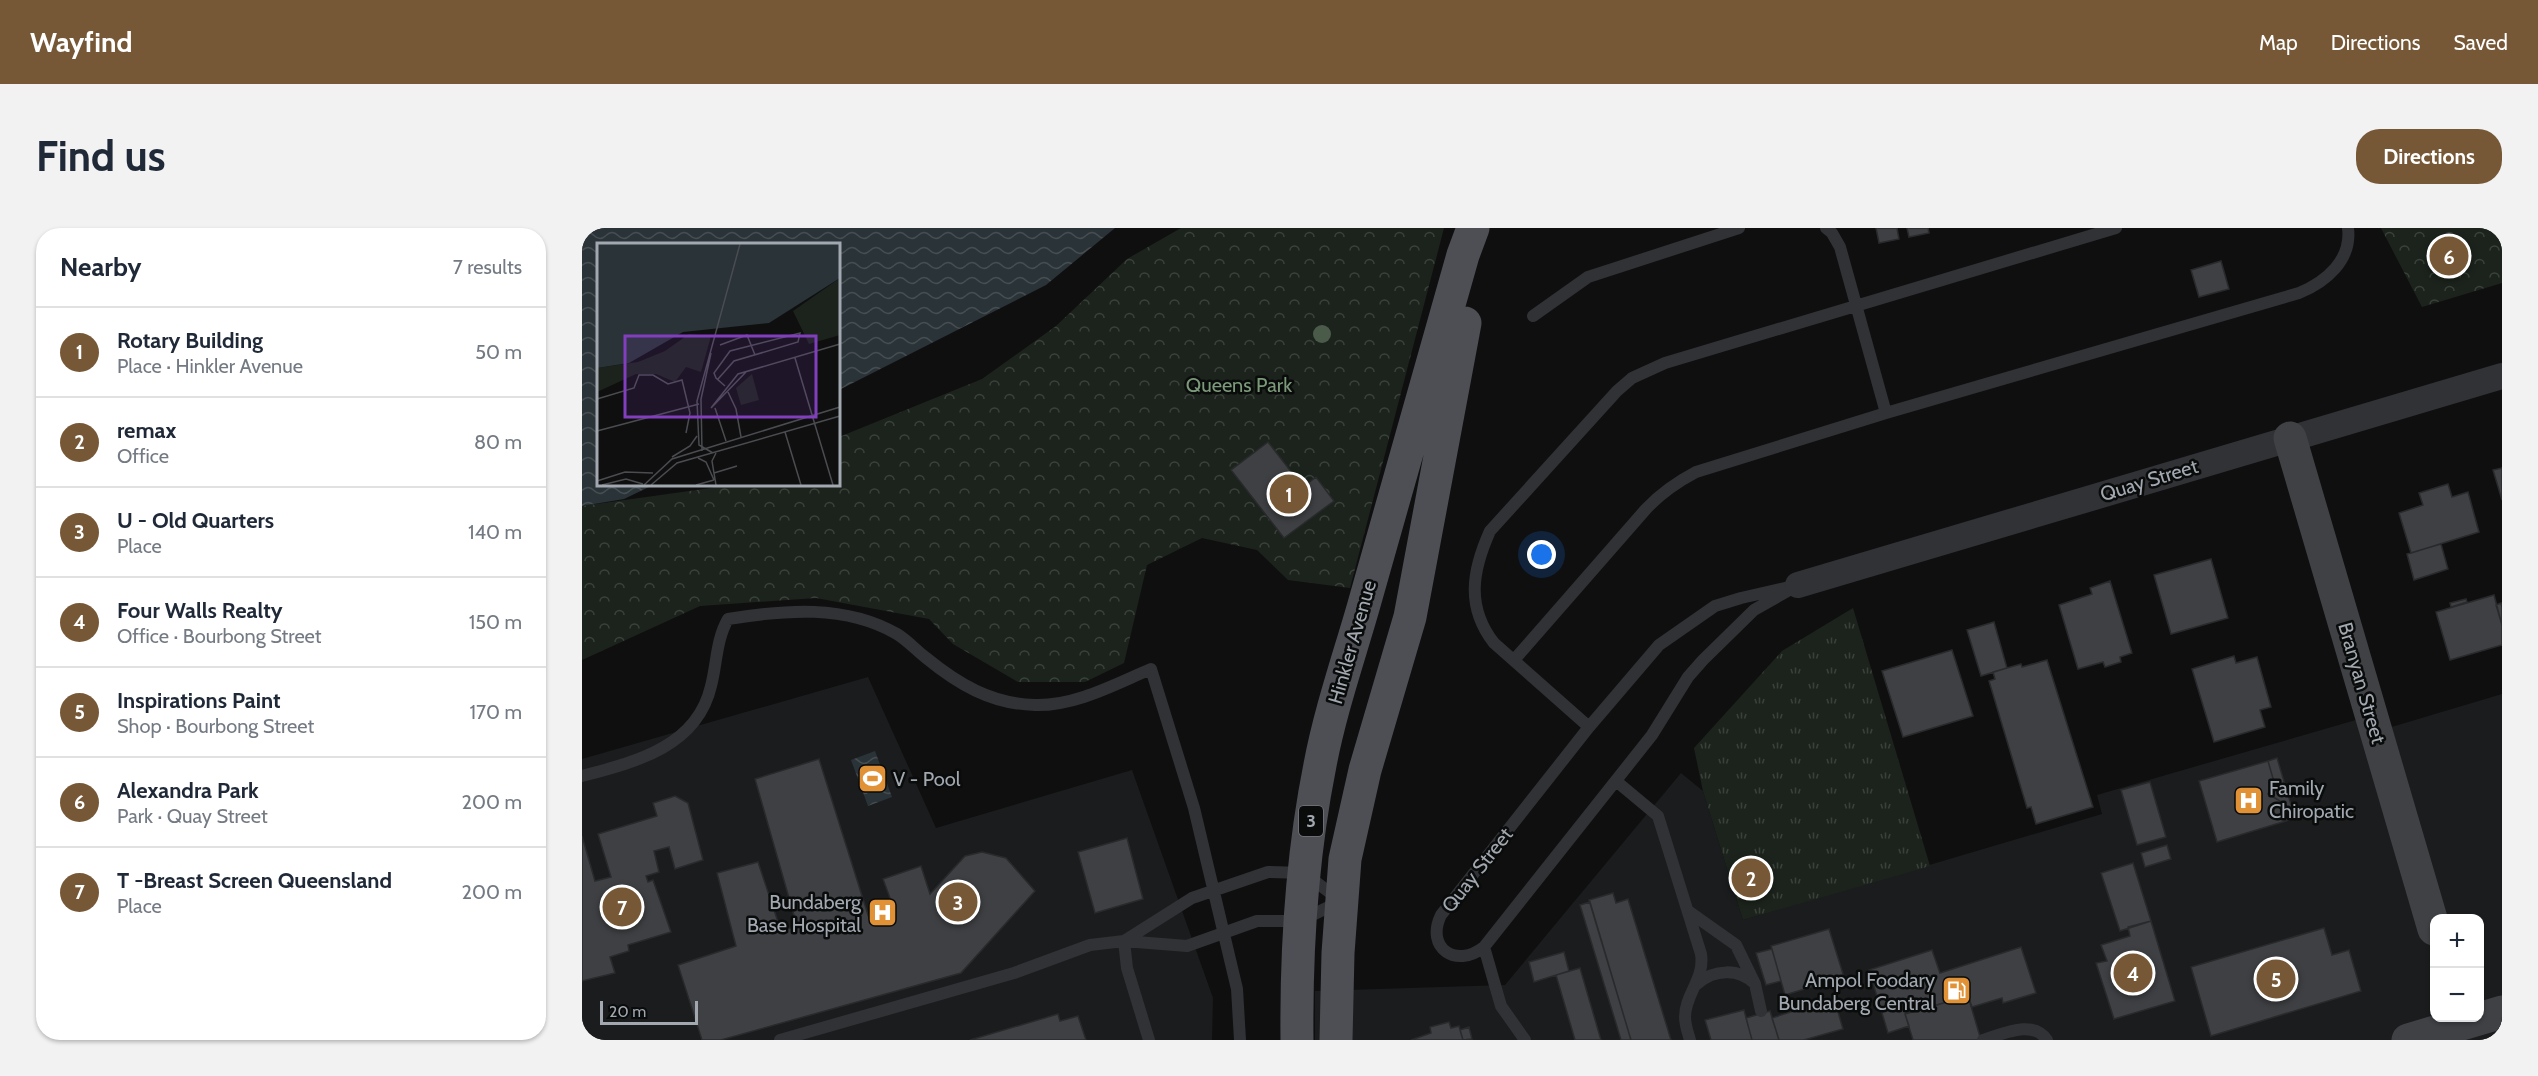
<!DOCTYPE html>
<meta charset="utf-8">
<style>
body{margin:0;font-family:Cabin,sans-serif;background:#f2f2f3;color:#1f2937}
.controls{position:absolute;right:18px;bottom:18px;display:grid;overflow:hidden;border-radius:12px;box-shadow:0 2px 4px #0004}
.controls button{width:54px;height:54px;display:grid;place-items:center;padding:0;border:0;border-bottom:2px solid #e0e1e3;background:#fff;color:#1f2937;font:30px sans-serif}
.scale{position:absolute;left:18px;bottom:15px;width:98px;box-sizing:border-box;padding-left:6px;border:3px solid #a2a8b0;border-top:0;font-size:16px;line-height:21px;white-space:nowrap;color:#a2a8b0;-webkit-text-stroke:4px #0a0b0b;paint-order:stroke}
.you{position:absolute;left:960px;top:327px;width:21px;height:21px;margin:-15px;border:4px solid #fff;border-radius:50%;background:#1a73e8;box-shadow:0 0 0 9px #1a73e833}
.badge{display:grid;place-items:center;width:39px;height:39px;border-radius:50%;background:#765837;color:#fff;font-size:20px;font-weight:700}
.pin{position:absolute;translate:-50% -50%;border:3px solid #fff;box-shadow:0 2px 6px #0006}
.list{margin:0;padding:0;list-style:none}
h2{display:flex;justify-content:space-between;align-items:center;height:78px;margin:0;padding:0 24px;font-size:26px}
h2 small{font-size:20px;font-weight:400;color:#747a83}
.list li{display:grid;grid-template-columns:39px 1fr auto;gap:18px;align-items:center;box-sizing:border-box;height:90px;padding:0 24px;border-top:2px solid #e0e1e3}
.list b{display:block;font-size:22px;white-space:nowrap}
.list p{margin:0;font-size:20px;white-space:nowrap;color:#747a83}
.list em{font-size:20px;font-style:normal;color:#747a83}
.map{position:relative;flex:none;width:1920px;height:812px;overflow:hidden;border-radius:24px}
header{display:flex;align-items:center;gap:36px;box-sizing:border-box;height:84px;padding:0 30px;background:#765837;color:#fff}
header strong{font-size:28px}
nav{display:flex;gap:33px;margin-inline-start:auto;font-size:21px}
.intro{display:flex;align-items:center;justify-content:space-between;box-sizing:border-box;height:144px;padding:0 36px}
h1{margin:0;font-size:42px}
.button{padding:15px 27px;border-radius:24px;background:#765837;color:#fff;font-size:21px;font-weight:700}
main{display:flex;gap:36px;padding:0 36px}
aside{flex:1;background:#fff;border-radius:24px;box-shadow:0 2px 4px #0004}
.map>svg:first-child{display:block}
.built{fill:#1b1c1d;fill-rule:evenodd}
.grass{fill:url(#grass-tufts)}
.forest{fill:url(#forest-crowns)}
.water{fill:url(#water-waves)}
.building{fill:#3e4043;stroke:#292a2c;stroke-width:1.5}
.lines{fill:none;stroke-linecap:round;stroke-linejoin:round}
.lane{stroke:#313235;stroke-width:12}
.street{stroke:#313235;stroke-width:26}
.secondary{stroke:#3f4145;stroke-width:33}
.primary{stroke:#4d4f54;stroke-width:33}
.tree{fill:#4b5b4a}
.labels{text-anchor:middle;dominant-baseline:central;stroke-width:5;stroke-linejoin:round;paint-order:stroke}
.shield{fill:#0a0b0b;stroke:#74797e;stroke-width:1.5}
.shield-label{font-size:18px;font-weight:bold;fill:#a2a8b0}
.park-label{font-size:20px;fill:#7c9a7a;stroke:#0a0b0b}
.street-label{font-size:20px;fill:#a2a8b0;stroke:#0a0b0b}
.poi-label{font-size:20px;fill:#a2a8b0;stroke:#0a0b0b;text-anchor:start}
.inset-road{fill:none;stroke:#4a4c50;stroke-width:1.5}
.view{fill:#813fbd;fill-opacity:0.15;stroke:#813fbd;stroke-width:3}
.inset-edge{fill:none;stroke:#a2a8b0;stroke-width:3}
</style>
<header>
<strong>Wayfind</strong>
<nav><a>Map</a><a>Directions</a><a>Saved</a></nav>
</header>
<div class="intro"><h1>Find us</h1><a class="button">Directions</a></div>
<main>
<aside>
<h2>Nearby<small>7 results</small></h2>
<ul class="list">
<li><span class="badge">1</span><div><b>Rotary Building</b><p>Place · Hinkler Avenue</p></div><em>50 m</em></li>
<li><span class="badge">2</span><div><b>remax</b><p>Office</p></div><em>80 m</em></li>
<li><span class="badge">3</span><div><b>U - Old Quarters</b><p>Place</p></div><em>140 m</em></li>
<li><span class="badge">4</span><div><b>Four Walls Realty</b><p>Office · Bourbong Street</p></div><em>150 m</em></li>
<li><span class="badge">5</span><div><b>Inspirations Paint</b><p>Shop · Bourbong Street</p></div><em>170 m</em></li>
<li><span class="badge">6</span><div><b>Alexandra Park</b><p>Park · Quay Street</p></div><em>200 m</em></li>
<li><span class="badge">7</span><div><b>T -Breast Screen Queensland</b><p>Place</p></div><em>200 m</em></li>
</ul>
</aside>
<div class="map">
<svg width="1920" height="812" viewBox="0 0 1920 812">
<defs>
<pattern id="grass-tufts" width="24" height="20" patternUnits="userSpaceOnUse" patternTransform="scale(1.5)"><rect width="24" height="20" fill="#1c231c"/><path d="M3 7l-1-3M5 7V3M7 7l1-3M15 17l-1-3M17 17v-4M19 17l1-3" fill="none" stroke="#3a403a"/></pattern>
<pattern id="forest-crowns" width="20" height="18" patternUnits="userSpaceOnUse" patternTransform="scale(1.5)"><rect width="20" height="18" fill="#1c231c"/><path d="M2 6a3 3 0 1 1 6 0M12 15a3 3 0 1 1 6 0" fill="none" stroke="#3a403a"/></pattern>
<pattern id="water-waves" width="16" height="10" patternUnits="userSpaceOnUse" patternTransform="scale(1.5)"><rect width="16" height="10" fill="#2a3338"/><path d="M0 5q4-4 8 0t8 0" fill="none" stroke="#464e52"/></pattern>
</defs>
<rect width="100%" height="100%" fill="#0f0f10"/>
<path class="built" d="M286 449 354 600 550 542 631 770 630 812H0V531Z
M1920 466V812H733V763L923 757 1099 545 1121 563 1161 692 1520 586 1515 567 1791 487 1796 503ZM1852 690H1898V790H1852Z"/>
<path class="grass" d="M1271 380 1348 638 1161 692 1121 563 1112 520 1200 423Z"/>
<path class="forest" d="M599 0H862L768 360 706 352 675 322 620 310 565 337 542 435 503 454H436L371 416 347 391 234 370 118 378 0 432V278L129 260 137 257 256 256 257 209 400 151 474 98 545 31Z
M1799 0H1920V55L1840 79Z"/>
<path class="water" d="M0 0H533L464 57 257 162 256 16H16V256L71 257 42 271 0 278Z
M293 523 310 569 286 578 269 532Z"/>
<path class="building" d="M1294 0H1315L1317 11 1297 15Z
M1325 0H1346L1347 5 1327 9Z
M1639 33 1647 61 1617 69 1609 42Z
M686 214 721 259 734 249 752 273 702 310 649 242Z
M1920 240V272L1911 242Z
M1866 256 1870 269 1886 264 1897 304 1829 325 1817 285 1841 277 1837 265Z
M1859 316 1866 341 1832 352 1825 326Z
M1629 331 1646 390 1589 406 1572 347Z
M1528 353 1550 425 1538 429 1539 434 1523 439 1521 434 1496 441 1477 377 1510 366 1508 360Z
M1912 367 1920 397V417L1868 432 1854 384Z
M1884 371 1885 374 1869 379 1868 375Z
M1919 375 1920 379V397L1914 377Z
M1412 394 1425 440 1399 448 1385 402Z
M1370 422 1391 488 1321 509 1300 443Z
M1652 428 1654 435 1675 429 1689 479 1678 482 1683 499 1632 514 1610 441Z
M1465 432 1511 579 1454 596 1449 579 1445 580 1407 453 1413 451 1411 444 1439 436 1440 439Z
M1695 530 1713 590 1704 593 1698 573 1686 566 1692 554 1686 533Z
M237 531 287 690 312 681 301 651 339 638 348 666 383 628 400 624 424 630 453 663 379 745 139 812H120L96 737 154 718 135 645 176 634 199 703 215 698 173 551Z
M1686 533 1692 554 1686 566 1698 573 1704 593 1635 614 1617 553Z
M1568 554 1584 609 1555 617 1539 562Z
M93 568 106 575 121 632 93 641 87 619 72 623 77 644 64 648 66 654 71 652 89 704 46 717 47 723 28 729 33 745 0 753V608L13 653 29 649 16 606 75 588 71 575Z
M545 610 561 671 513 685 496 624Z
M1585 617 1589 631 1563 639 1559 625Z
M1551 635 1569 693 1538 703 1519 645Z
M1031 665 1034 675 1046 671 1089 812H1049L1007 672Z
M1008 674 1049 812H1039L998 677Z
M1569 693 1593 773 1532 791 1514 735 1525 733 1519 717 1548 708 1546 699Z
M1742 700 1750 727 1767 722 1779 763 1629 808 1609 739Z
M1247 701 1262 749 1203 767 1189 718Z
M1439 719 1454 765 1421 775 1420 770 1390 779 1386 768 1323 786 1327 798 1306 805 1287 742 1350 722 1358 745Z
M1190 721 1199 753 1184 757 1174 725Z
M982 724 987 743 952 754 947 734Z
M998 740 1019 812H993L974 747Z
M1386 768 1399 812H1331L1323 786Z
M1252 770 1261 801 1222 812H1197L1190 790Z
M1162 782 1170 812H1129L1123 792Z
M1188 783 1197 812H1170L1164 790Z
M476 786 478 793 496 788 504 812H388Z
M867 794 869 800 877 798 881 812H829L849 805 848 799Z
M887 799 890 811 881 812 878 802Z"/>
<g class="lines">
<path class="lane" d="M1244 0 1250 5 1258 19 1304 185
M951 88 1006 49 1157 0
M1216 357 1172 382 1121 432 1106 449 1070 507 902 719C874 741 843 720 859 687L1007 499 1077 417 1133 378 1159 370Z
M932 432 1064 281C1079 265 1095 254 1114 244L1304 185 1717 65C1744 54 1770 32 1766 0
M1007 499 912 415C884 379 890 343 908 303L1035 163 1050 150 1083 135 1534 0
M0 548C53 534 115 519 129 458 135 435 134 412 146 391 202 382 263 376 315 406 325 412 334 422 343 429 376 456 409 476 453 477 494 478 533 456 569 441L612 580 655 761 658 812
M1034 553 1076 588 1119 726C1123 751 1103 766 1103 789 1103 797 1106 805 1108 812
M1106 683 1154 717 1173 756
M542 713 545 740 567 812
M902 719 919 778 943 812
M1115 756C1132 741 1157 740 1173 756L1179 783
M198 812 432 745 508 717 542 713 605 718 675 693H718L759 673 722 645 686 644 610 670 542 713
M1401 812C1421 806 1451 791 1465 812"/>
<path class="street" d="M1216 357 1920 148"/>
<path class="secondary" d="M1708 210 1852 701
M1826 812 1920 784"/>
<path class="primary" d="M715 812C714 720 720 627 738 537 748 484 766 432 781 380 814 262 848 145 881 27L891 0
M754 812 756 725 763 631 783 542 828 389 883 95"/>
</g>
<circle class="tree" cx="740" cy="106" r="9"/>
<defs>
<symbol id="stadium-square" viewBox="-11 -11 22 22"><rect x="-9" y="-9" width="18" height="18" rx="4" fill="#e19237" stroke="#0a0b0b"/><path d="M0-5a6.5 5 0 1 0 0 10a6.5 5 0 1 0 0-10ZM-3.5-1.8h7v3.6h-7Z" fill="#fff"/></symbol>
<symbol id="hospital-square" viewBox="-11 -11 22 22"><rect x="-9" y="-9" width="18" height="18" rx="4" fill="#e19237" stroke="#0a0b0b"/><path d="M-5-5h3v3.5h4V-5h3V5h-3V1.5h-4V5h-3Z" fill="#fff"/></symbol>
<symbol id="fuel-square" viewBox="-11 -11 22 22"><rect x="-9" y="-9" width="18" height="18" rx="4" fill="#e19237" stroke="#0a0b0b"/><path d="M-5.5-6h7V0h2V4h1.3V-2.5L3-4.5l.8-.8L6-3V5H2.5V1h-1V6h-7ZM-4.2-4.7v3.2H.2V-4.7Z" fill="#fff"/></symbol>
</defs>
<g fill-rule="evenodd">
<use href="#stadium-square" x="274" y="534" width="33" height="33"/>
<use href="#hospital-square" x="1650" y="556" width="33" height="33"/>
<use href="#hospital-square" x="284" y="668" width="33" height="33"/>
<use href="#fuel-square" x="1358" y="746" width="33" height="33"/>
</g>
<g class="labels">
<rect class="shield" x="717" y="578" width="24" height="30" rx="4.5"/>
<g class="shield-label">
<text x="729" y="593">3</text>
</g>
<g class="park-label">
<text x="657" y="157">Queens Park</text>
</g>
<g class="street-label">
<text transform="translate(1567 252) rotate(-17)">Quay Street</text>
<text transform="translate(770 414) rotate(-74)">Hinkler Avenue</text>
<text transform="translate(1780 455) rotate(74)">Branyan Street</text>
<text transform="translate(895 642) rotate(-52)">Quay Street</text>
</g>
<g class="poi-label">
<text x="311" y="551">V - Pool</text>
<text x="1687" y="560">Family<tspan x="1687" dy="23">Chiropatic</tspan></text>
<text x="279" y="674" text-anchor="end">Bundaberg<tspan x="279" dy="23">Base Hospital</tspan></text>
<text x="1353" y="752" text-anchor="end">Ampol Foodary<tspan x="1353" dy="23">Bundaberg Central</tspan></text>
</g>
</g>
<g transform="translate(15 15)">
<rect width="243" height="243" fill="#0f0f10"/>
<path d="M155 131 162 157 144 162 139 145Z" fill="#1c231c"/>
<path d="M243 35V92L212 101 196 68ZM92 91 114 93 104 129 89 124 78 139 59 131H39L0 149V125L41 119 68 108Z" fill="#1c231c"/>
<path d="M0 1H243V35L172 80 86 89 32 120 0 125Z" fill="#2a3338"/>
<path class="inset-road" d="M123 102 150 92 158 112M198 115 236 242M149 129 114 165 141 131 243 101M121 136 137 118 201 99 203 90 133 108 117 130 119 135 128 143M131 149 139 166 144 194M0 156 37 145 42 132H56L71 141 85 137 93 170 89 190M118 165 129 198M0 188 102 161M188 189 204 242M105 208 104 156 114 110M116 210 102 202 100 158 143 1M75 214 93 203 100 193M101 215 109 219 117 237M117 230 140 223M0 238 28 229 56 230M5 242 29 236 46 241M47 242 75 216 243 164M54 242 80 220 243 173M99 242 117 237M119 242 115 218 119 210"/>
<path class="view" d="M28 93H219V174H28Z"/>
<rect width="243" height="243" class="inset-edge"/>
</g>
</svg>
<div class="controls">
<button>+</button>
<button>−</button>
</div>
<div class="scale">20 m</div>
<div class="you"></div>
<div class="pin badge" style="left:707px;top:266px">1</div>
<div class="pin badge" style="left:1169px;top:650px">2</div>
<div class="pin badge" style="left:376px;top:674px">3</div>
<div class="pin badge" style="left:1551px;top:745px">4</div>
<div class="pin badge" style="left:1694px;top:751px">5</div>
<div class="pin badge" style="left:1867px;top:28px">6</div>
<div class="pin badge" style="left:40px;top:679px">7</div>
</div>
</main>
